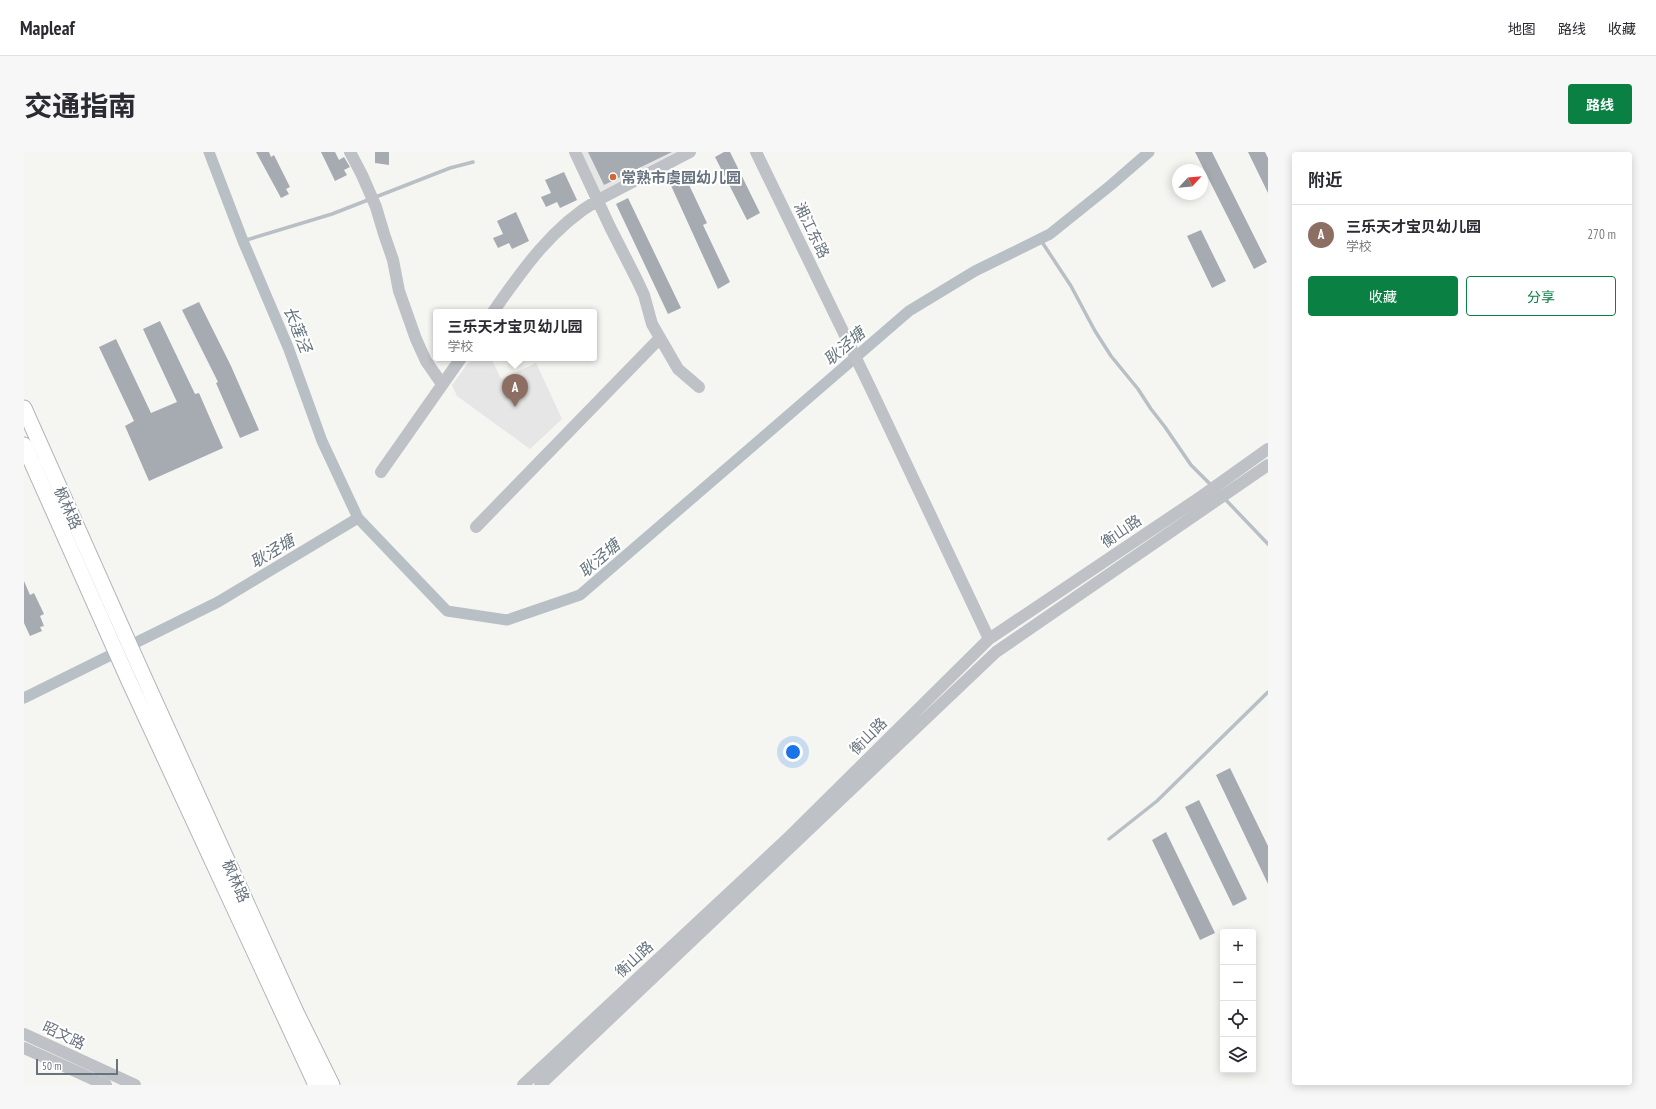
<!DOCTYPE html>
<html lang="zh">
<meta charset="utf-8">
<style>
body{margin:0;font-family:"PT Sans Narrow","Noto Sans SC",sans-serif;background:#f7f7f7;color:#2b2b33}
.controls{position:absolute;right:12px;bottom:12px;display:grid;overflow:hidden;border-radius:4px;box-shadow:0 2px 10px #0003}
.controls button{width:36px;height:36px;display:grid;place-items:center;padding:0;border:0;border-bottom:1px solid #e1e1e2;background:#fff;color:#2b2b33;font:20px sans-serif}
.compass{position:absolute;left:1148px;top:12px;width:36px;height:36px;border-radius:50%;background:#fff;box-shadow:0 2px 10px #0003;rotate:64deg}
.scale{position:absolute;left:12px;bottom:10px;width:82px;box-sizing:border-box;padding-left:4px;border:2px solid #67737f;border-top:0;font-size:11px;line-height:14px;white-space:nowrap;color:#67737f;-webkit-text-stroke:3px #fff;paint-order:stroke}
.you{position:absolute;left:769px;top:600px;width:14px;height:14px;margin:-10px;border:3px solid #fff;border-radius:50%;background:#1a73e8;box-shadow:0 0 0 6px #1a73e833}
.badge{display:grid;place-items:center;width:26px;height:26px;border-radius:50%;background:#0b8043;color:#fff;font-size:13px;font-weight:700}
.pin{position:absolute;translate:-50% -33px;filter:drop-shadow(0 1px 2px #0008)}
.pin::after{content:'';position:absolute;top:21px;width:14px;height:12px;background:inherit;clip-path:polygon(0 0,100% 0,50% 100%)}
.popup{position:absolute;left:409px;top:157px;width:164px;height:52px;box-sizing:border-box;display:grid;place-content:center;border-radius:4px;background:#fff;filter:drop-shadow(0 1px 3px #0005);font-size:13px;white-space:nowrap;color:#7c7c81}
.popup b{font-size:15px;color:#2b2b33}
.popup::after{content:'';position:absolute;left:50%;top:100%;margin-left:-8px;border:8px solid transparent;border-top-color:#fff}
.list{margin:0;padding:0;list-style:none}
h2{display:flex;justify-content:space-between;align-items:center;height:52px;margin:0;padding:0 16px;font-size:17px}
h2 small{font-size:13px;font-weight:400;color:#7c7c81}
.list li{display:grid;grid-template-columns:26px 1fr auto;gap:12px;align-items:center;box-sizing:border-box;height:60px;padding:0 16px;border-top:1px solid #e1e1e2}
.list b{display:block;font-size:15px;white-space:nowrap}
.list p{margin:0;font-size:13px;white-space:nowrap;color:#7c7c81}
.list em{font-size:13px;font-style:normal;color:#7c7c81}
.actions{display:flex;gap:8px;padding:12px 16px}
.actions a{flex:1;padding:9px 0;border:1px solid #0b8043;border-radius:4px;text-align:center;font-size:14px;color:#0b8043}
.actions .main{background:#0b8043;color:#fff}
.icon{flex:none;width:22px;height:22px;fill:none;stroke:currentColor;stroke-width:2;stroke-linecap:round;stroke-linejoin:round}
.map{position:relative;flex:none;width:1244px;height:933px;overflow:hidden;border-radius:4px}
header{display:flex;align-items:center;gap:24px;box-sizing:border-box;height:56px;padding:0 20px;background:#fff;border-bottom:1px solid #e1e1e2}
header strong{font-size:19px}
nav{display:flex;gap:22px;margin-inline-start:auto;font-size:14px}
.intro{display:flex;align-items:center;justify-content:space-between;box-sizing:border-box;height:96px;padding:0 24px}
h1{margin:0;font-size:28px}
.button{padding:10px 18px;border-radius:4px;background:#0b8043;color:#fff;font-size:14px;font-weight:700}
main{display:flex;gap:24px;padding:0 24px}
aside{flex:1;background:#fff;border-radius:4px;box-shadow:0 2px 10px #0003}
.map>svg:first-child{display:block}
.built{fill:#e5e6e5}
.lines{fill:none;stroke-linecap:round;stroke-linejoin:round}
.stream{stroke:#b8c0c5;stroke-width:3.5}
.canal{stroke:#b8c0c5;stroke-width:11}
.building{fill:#a5abb1}
.major-casing{stroke:#b2b5b9;stroke-width:17}
.minor{stroke:#bec1c5;stroke-width:12}
.major{stroke:#fff;stroke-width:15}
.poi-dot{fill:#cf6838;stroke:#fff;stroke-width:1.5}
.labels{text-anchor:middle;dominant-baseline:central;stroke-width:4;stroke-linejoin:round;paint-order:stroke}
.poi-label{font-size:15px;font-weight:bold;fill:#67737f;stroke:#fff;text-anchor:start}
.street-label{font-size:15px;fill:#67737f;stroke:#fff}
.water-label{font-size:16px;font-style:italic;fill:#63737c;stroke:#fff}
</style>
<header>
<strong>Mapleaf</strong>
<nav><a>地图</a><a>路线</a><a>收藏</a></nav>
</header>
<div class="intro"><h1>交通指南</h1><a class="button">路线</a></div>
<main>
<div class="map">
<svg width="1244" height="933" viewBox="0 0 1244 933">
<rect width="100%" height="100%" fill="#f5f5f2"/>
<path class="built" d="M554 0H661L576 42Z
M448 206H467L477 227 512 211 538 267 506 297 433 244 428 233Z"/>
<g class="lines">
<path class="stream" d="M1016 87 1047 134 1071 179 1087 204 1114 237 1127 257 1141 275 1167 313 1188 334
M219 89 308 62 426 16 449 10
M1200 346 1244 392
M1085 687 1133 649 1244 540"/>
<path class="canal" d="M185 0 219 89 264 195 298 289 334 366
M0 546 194 450 334 366 423 459 483 468 556 443 885 159 951 119 1026 82 1087 33 1125 0"/>
</g>
<path class="building" d="M232 0H245L247 5 250 3 266 35 262 37 265 42 257 46Z
M297 0H311L315 8 320 5 326 15 320 18 323 23 311 29Z
M351 0H365V13L351 11Z
M564 0H648L580 33Z
M700 0H706L736 61 723 68 691 5Z
M1171 0H1188L1243 110 1230 117Z
M1224 0H1241L1244 6V41Z
M540 20 553 48 536 56 533 50 522 55 517 45 527 41 521 28Z
M659 20 683 71 679 73 706 130 694 137 644 27Z
M604 46 657 156 644 162 592 52Z
M492 60 505 89 488 97 485 91 474 96 469 86 479 82 473 69Z
M1177 78 1202 129 1188 136 1163 84Z
M175 150 207 214 235 278 216 286 192 231 194 230 158 158Z
M136 169 171 242 175 241 199 296 125 329 101 274 110 269 75 195 92 187 127 261 153 250 119 177Z
M0 429 6 443 10 441 20 462 16 464 20 474 16 475 18 479 6 484 0 471Z
M1206 616 1244 694V732L1192 623Z
M1175 648 1223 747 1209 754 1161 655Z
M1142 680 1191 781 1176 788 1128 688Z"/>
<g class="lines">
<defs>
<path id="major" d="M0 256 119 523 272 860 308 933
M0 293 105 529 292 933"/>
</defs>
<use href="#major" class="major-casing"/>
<path class="minor" d="M326 0 338 23 352 55 360 82 369 108 375 139 392 187 402 209 418 232
M551 0 586 75 613 128 620 143 628 172 654 217 675 235
M732 0 846 235 965 487
M469 160C499 117 528 75 574 48L666 0
M357 320 437 206
M452 375 636 186
M0 882 111 933
M0 896 82 933
M499 933 763 687 965 487 1178 344 1244 297
M516 933 972 500 1244 313"/>
<use href="#major" class="major"/>
</g>
<circle class="poi-dot" cx="589" cy="25" r="4"/>
<g class="labels">
<g class="poi-label">
<text x="597" y="25">常熟市虞园幼儿园</text>
</g>
<g class="street-label">
<text transform="translate(788 78) rotate(64)">湘江东路</text>
<text transform="translate(44 356) rotate(66)">枫林路</text>
<text transform="translate(1097 379) rotate(-34)">衡山路</text>
<text transform="translate(844 584) rotate(-45)">衡山路</text>
<text transform="translate(212 729) rotate(66)">枫林路</text>
<text transform="translate(610 807) rotate(-43)">衡山路</text>
<text transform="translate(40 883) rotate(25)">昭文路</text>
</g>
<g class="water-label">
<text transform="translate(274 177) rotate(68)">长莲泾</text>
<text transform="translate(820 194) rotate(-41)">耿泾塘</text>
<text transform="translate(248 399) rotate(-31)">耿泾塘</text>
<text transform="translate(575 406) rotate(-41)">耿泾塘</text>
</g>
</g>
</svg>
<div class="controls">
<button>+</button>
<button>−</button>
<button><svg class="icon" aria-label="locate" viewBox="0 0 24 24"><circle cx="12" cy="12" r="6"/><path d="M12 2v4M12 18v4M2 12h4M18 12h4"/></svg></button>
<button><svg class="icon" aria-label="layers" viewBox="0 0 24 24"><path d="M12 4l9 5-9 5-9-5zM3 14l9 5 9-5"/></svg></button>
</div>
<svg class="compass" viewBox="-18 -18 36 36"><path d="M0-13l5 13h-10z" fill="#e53935"/><path d="M0 13l5-13h-10z" fill="#7c7c81"/></svg>
<div class="scale">50 m</div>
<div class="you"></div>
<div class="pin badge" style="left:491px;top:255px;background:#8d6e63">A</div>
<div class="popup"><b>三乐天才宝贝幼儿园</b>学校</div>
</div>
<aside>
<h2>附近<small></small></h2>
<ul class="list">
<li><span class="badge" style="background:#8d6e63">A</span><div><b>三乐天才宝贝幼儿园</b><p>学校</p></div><em>270 m</em></li>
</ul>
<div class="actions"><a class="main">收藏</a><a>分享</a></div>
</aside>
</main>
